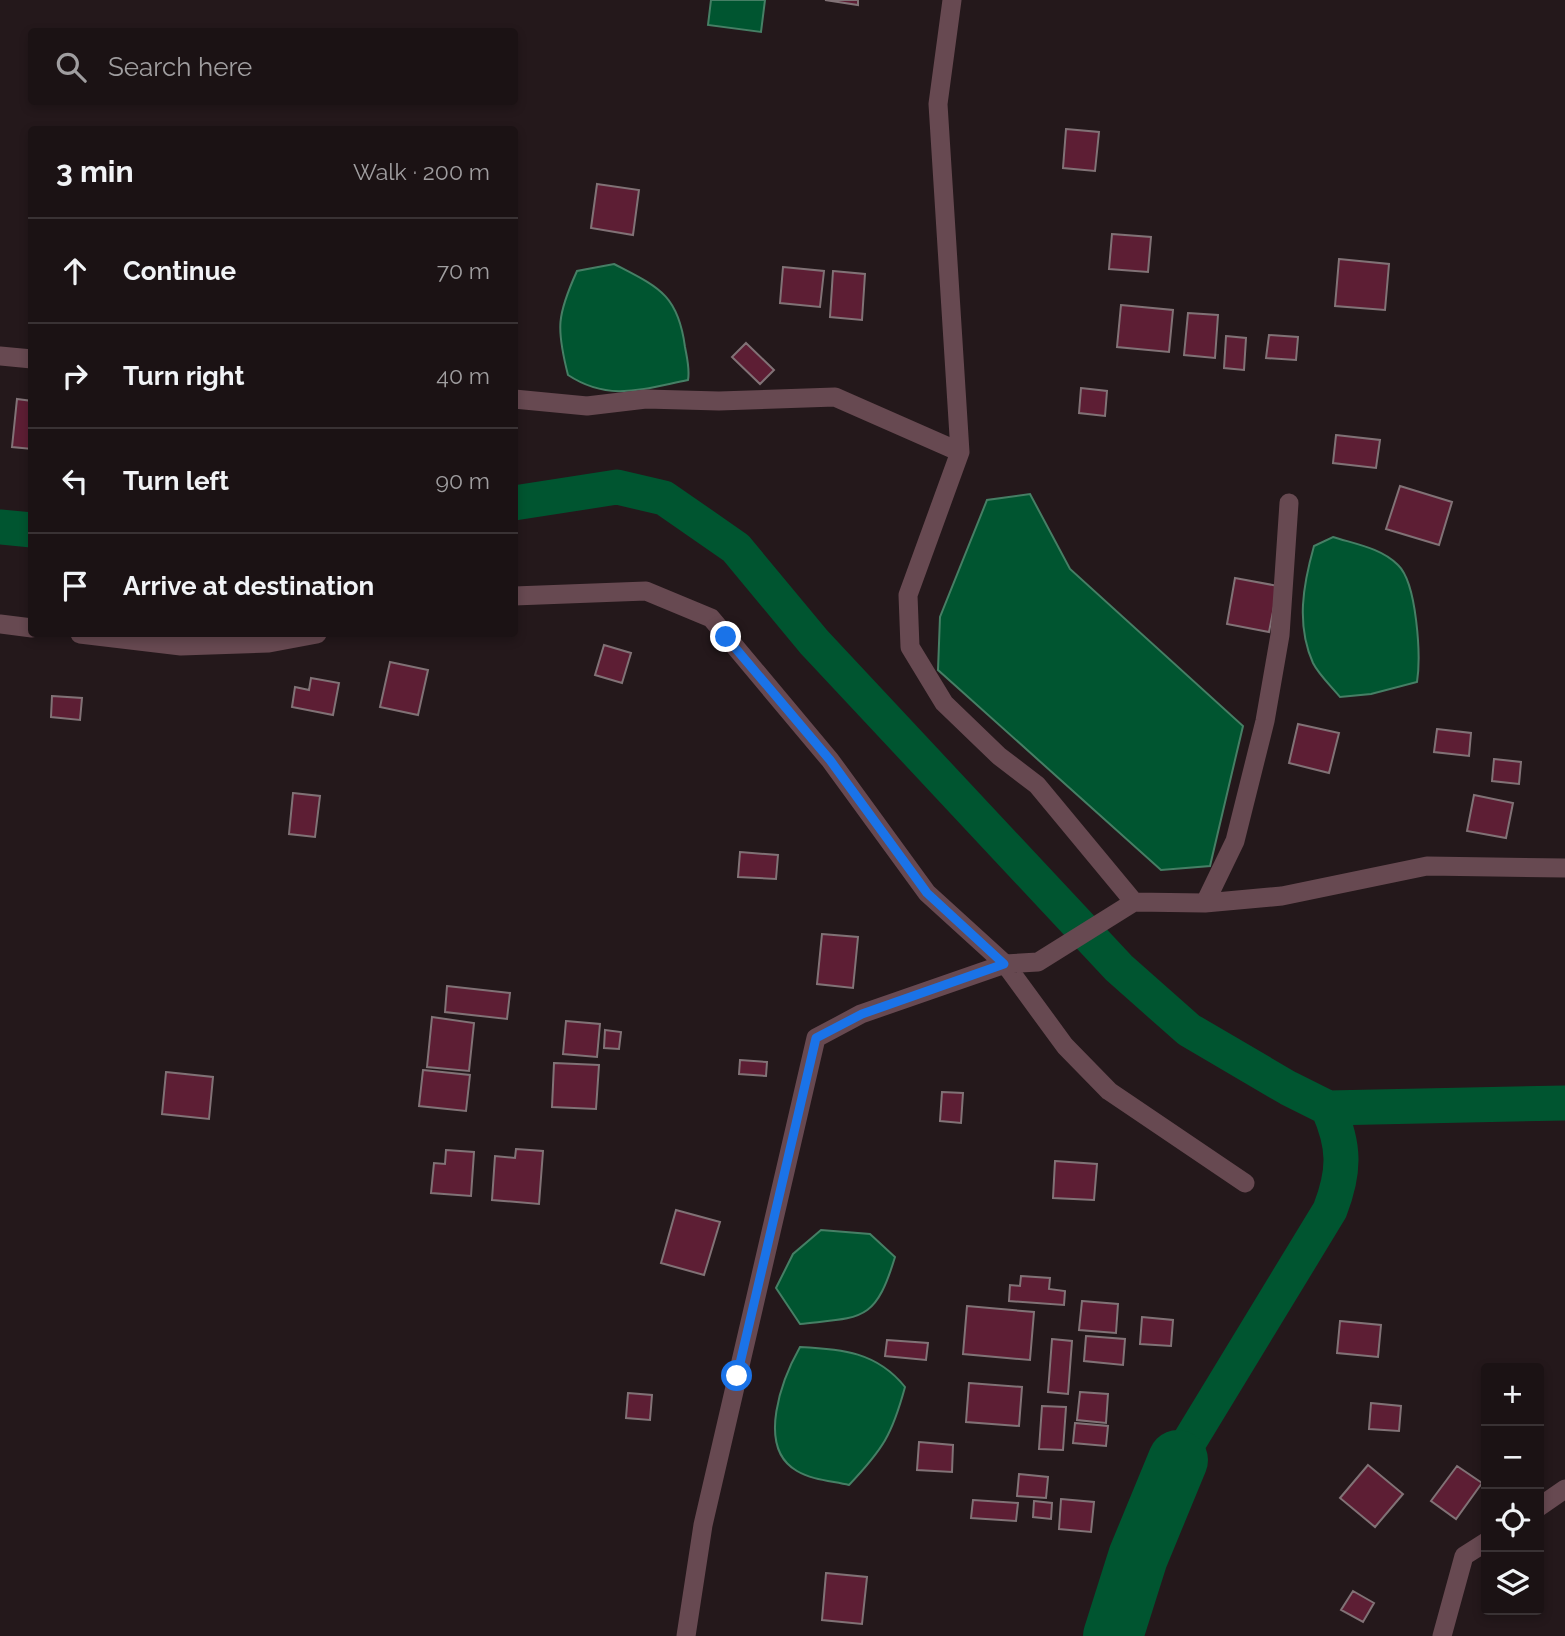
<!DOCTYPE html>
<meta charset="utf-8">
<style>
body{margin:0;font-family:Raleway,sans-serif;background:#282022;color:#f1f3f6}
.controls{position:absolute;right:21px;bottom:21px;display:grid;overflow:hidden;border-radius:7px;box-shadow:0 4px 10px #0003}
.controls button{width:63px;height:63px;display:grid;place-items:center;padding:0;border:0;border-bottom:2px solid #393234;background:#1b1214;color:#f1f3f6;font:35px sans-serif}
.stop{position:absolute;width:21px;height:21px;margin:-16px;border:5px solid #1a73e8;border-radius:50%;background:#fff}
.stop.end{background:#1a73e8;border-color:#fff;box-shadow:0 2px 7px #0008}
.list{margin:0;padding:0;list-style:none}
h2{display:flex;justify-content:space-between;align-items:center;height:91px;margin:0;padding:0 28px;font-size:30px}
h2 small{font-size:23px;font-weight:400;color:#a09ea0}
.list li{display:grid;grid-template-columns:46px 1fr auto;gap:21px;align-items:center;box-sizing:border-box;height:105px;padding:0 28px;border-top:2px solid #393234}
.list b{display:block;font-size:26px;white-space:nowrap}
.list em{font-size:23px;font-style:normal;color:#a09ea0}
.icon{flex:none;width:38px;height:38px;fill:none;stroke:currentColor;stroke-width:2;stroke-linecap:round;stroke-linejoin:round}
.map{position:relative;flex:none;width:1565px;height:1636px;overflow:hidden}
.search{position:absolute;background:#1b1214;box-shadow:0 4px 10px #0003;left:28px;top:28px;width:490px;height:77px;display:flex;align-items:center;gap:18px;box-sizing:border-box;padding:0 24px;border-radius:7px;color:#a09ea0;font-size:26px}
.panel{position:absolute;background:#1b1214;box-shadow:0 4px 10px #0003;left:28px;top:126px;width:490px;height:511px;border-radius:7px}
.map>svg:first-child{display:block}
.water{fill:#005530;stroke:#467f65;stroke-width:2}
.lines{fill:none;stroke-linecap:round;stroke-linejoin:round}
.canal{stroke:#005530;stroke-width:35}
.river{stroke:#005530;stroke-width:60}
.building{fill:#5d1e34;stroke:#817276;stroke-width:2}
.minor{stroke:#674951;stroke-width:19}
.tertiary{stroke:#674951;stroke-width:19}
.route{stroke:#1a73e8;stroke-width:9}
</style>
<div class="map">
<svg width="1565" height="1636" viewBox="0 0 1565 1636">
<rect width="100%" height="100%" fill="#24181b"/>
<path class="water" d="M711 0H765L761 32 708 25Z
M614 264C658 287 678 294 685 347 687 358 690 369 688 380 643 389 609 402 568 375 556 328 557 315 577 271Z
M1030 494 1070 569 1243 726 1210 866 1161 870 938 670 940 617 987 500Z
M1333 537C1355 544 1381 548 1398 565 1417 583 1421 656 1417 682L1371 694 1340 697C1332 687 1319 675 1313 663 1296 625 1303 585 1314 546Z
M821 1230 870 1234 895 1257C875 1323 862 1317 800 1324L776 1288 793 1254Z
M800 1347C842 1349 877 1352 905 1387 892 1435 883 1449 849 1485 832 1481 812 1480 797 1471 755 1447 783 1377 800 1347Z"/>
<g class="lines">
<path class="canal" d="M514 503 617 487 664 498 736 548 814 642 1119 968 1189 1030 1288 1088 1328 1108C1345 1146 1345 1171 1330 1210L1178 1460
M0 527 32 530
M1328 1108 1565 1103"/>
<path class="river" d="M1113 1636 1138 1557 1178 1460"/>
</g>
<path class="building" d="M825 0H858V5Z
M1066 129 1099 132 1095 171 1063 168Z
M597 184 639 190 633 235 591 228Z
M1112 234 1151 237 1148 272 1109 269Z
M1339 259 1389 264 1385 310 1335 306Z
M783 267 824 271 820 307 780 303Z
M833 271 865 274 862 320 830 317Z
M1121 305 1173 310 1169 352 1117 347Z
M1188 313 1218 315 1215 358 1184 355Z
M1269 335 1298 337 1296 360 1266 358Z
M1226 336 1246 338 1244 370 1224 368Z
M746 343 774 370 760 384 732 357Z
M1081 388 1107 391 1105 416 1079 413Z
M17 399 32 401V449L12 447Z
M1336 435 1380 440 1376 468 1333 463Z
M1400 486 1452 502 1439 545 1386 529Z
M1235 578 1278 586 1269 632 1227 624Z
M604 645 631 653 622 683 595 675Z
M390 662 428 670 418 715 380 707Z
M311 678 339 683 333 715 292 707 295 687 309 690Z
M52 696 82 698 80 720 51 717Z
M1298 724 1339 733 1329 773 1289 763Z
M1437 729 1471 733 1469 756 1434 752Z
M1494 759 1521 762 1519 784 1492 781Z
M293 793 320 796 315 837 289 834Z
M1474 795 1513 803 1506 838 1467 831Z
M740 852 778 855 776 879 738 877Z
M822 934 858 937 853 988 817 984Z
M447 986 510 993 507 1019 445 1012Z
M432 1017 474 1023 469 1071 427 1067Z
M566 1021 600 1024 597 1057 563 1054Z
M605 1030 621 1032 619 1049 604 1048Z
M740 1060 767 1062 766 1076 739 1074Z
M554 1063 599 1065 596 1109 552 1107Z
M423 1070 470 1075 466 1111 419 1106Z
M166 1072 213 1077 209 1119 162 1114Z
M942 1092 963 1093 961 1123 940 1121Z
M516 1149 543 1151 539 1204 492 1200 495 1156 515 1158Z
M446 1150 474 1152 471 1196 431 1193 434 1163 445 1164Z
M1055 1161 1097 1164 1094 1200 1053 1198Z
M676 1210 720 1222 704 1275 661 1263Z
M1021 1276 1050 1278 1049 1289 1065 1291 1064 1305 1009 1301 1010 1285 1020 1286Z
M1082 1301 1118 1304 1116 1333 1079 1330Z
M967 1306 1034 1312 1030 1360 963 1354Z
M1142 1317 1173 1320 1171 1346 1140 1344Z
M1340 1321 1381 1325 1378 1357 1337 1353Z
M1086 1336 1125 1339 1123 1365 1084 1361Z
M1052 1339 1072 1341 1068 1394 1048 1392Z
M887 1340 928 1343 926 1360 885 1356Z
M969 1383 1022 1387 1019 1426 966 1422Z
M1080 1392 1108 1394 1106 1423 1077 1420Z
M628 1393 652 1395 650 1420 626 1418Z
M1371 1403 1401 1406 1399 1431 1369 1429Z
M1042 1406 1066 1407 1063 1450 1039 1449Z
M1075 1423 1108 1426 1106 1446 1073 1443Z
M919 1442 953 1445 952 1472 917 1470Z
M1368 1465 1403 1494 1375 1527 1340 1498Z
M1457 1466 1482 1483 1456 1519 1431 1501Z
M1019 1474 1048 1477 1046 1498 1017 1496Z
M1061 1499 1094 1502 1091 1532 1059 1529Z
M973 1500 1018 1503 1016 1521 971 1518Z
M1034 1501 1052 1503 1051 1519 1033 1517Z
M826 1573 867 1577 862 1624 822 1620Z
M1353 1591 1374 1603 1363 1622 1341 1610Z"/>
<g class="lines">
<path class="minor" d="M952 0 938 104 960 452
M0 356 32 359
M514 399 587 406 646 399 719 401 835 397 960 452 908 595 910 647 944 703 999 756 1037 785 1134 902
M514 596 646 591 711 618 830 760 927 893 1005 964 1065 1046 1109 1091 1245 1183
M0 624 32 628
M80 634 181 646 269 643 317 634
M1205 903 1235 841 1265 721 1280 635 1289 503
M686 1636 703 1525 816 1038 861 1014 1005 964 1038 962 1134 902 1205 903 1282 896 1427 866 1565 868"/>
<path class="tertiary" d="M1539 1507 1565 1489
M1442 1636 1464 1556 1486 1542"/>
</g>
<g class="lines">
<path class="route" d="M726 637 830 760 927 893 1004 964 862 1014 816 1038 737 1376"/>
</g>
</svg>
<div class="controls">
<button>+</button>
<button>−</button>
<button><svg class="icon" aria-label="locate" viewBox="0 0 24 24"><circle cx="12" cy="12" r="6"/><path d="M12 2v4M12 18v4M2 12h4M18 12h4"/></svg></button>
<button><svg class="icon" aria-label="layers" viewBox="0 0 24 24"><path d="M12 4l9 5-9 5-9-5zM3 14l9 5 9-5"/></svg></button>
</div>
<div class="stop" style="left:737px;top:1376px"></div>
<div class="stop end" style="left:726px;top:637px"></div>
<div class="search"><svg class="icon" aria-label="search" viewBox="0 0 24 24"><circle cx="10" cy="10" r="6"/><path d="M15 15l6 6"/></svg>Search here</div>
<section class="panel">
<h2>3 min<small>Walk · 200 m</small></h2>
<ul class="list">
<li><svg class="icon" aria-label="ahead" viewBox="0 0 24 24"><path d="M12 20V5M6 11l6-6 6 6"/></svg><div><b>Continue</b></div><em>70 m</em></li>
<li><svg class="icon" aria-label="right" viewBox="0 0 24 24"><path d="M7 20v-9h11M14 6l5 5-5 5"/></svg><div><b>Turn right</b></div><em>40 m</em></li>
<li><svg class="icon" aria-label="left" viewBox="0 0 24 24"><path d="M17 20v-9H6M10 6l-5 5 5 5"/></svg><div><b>Turn left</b></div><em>90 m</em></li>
<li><svg class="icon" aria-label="arrive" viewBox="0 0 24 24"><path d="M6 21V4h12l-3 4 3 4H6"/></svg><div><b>Arrive at destination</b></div></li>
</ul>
</section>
</div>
